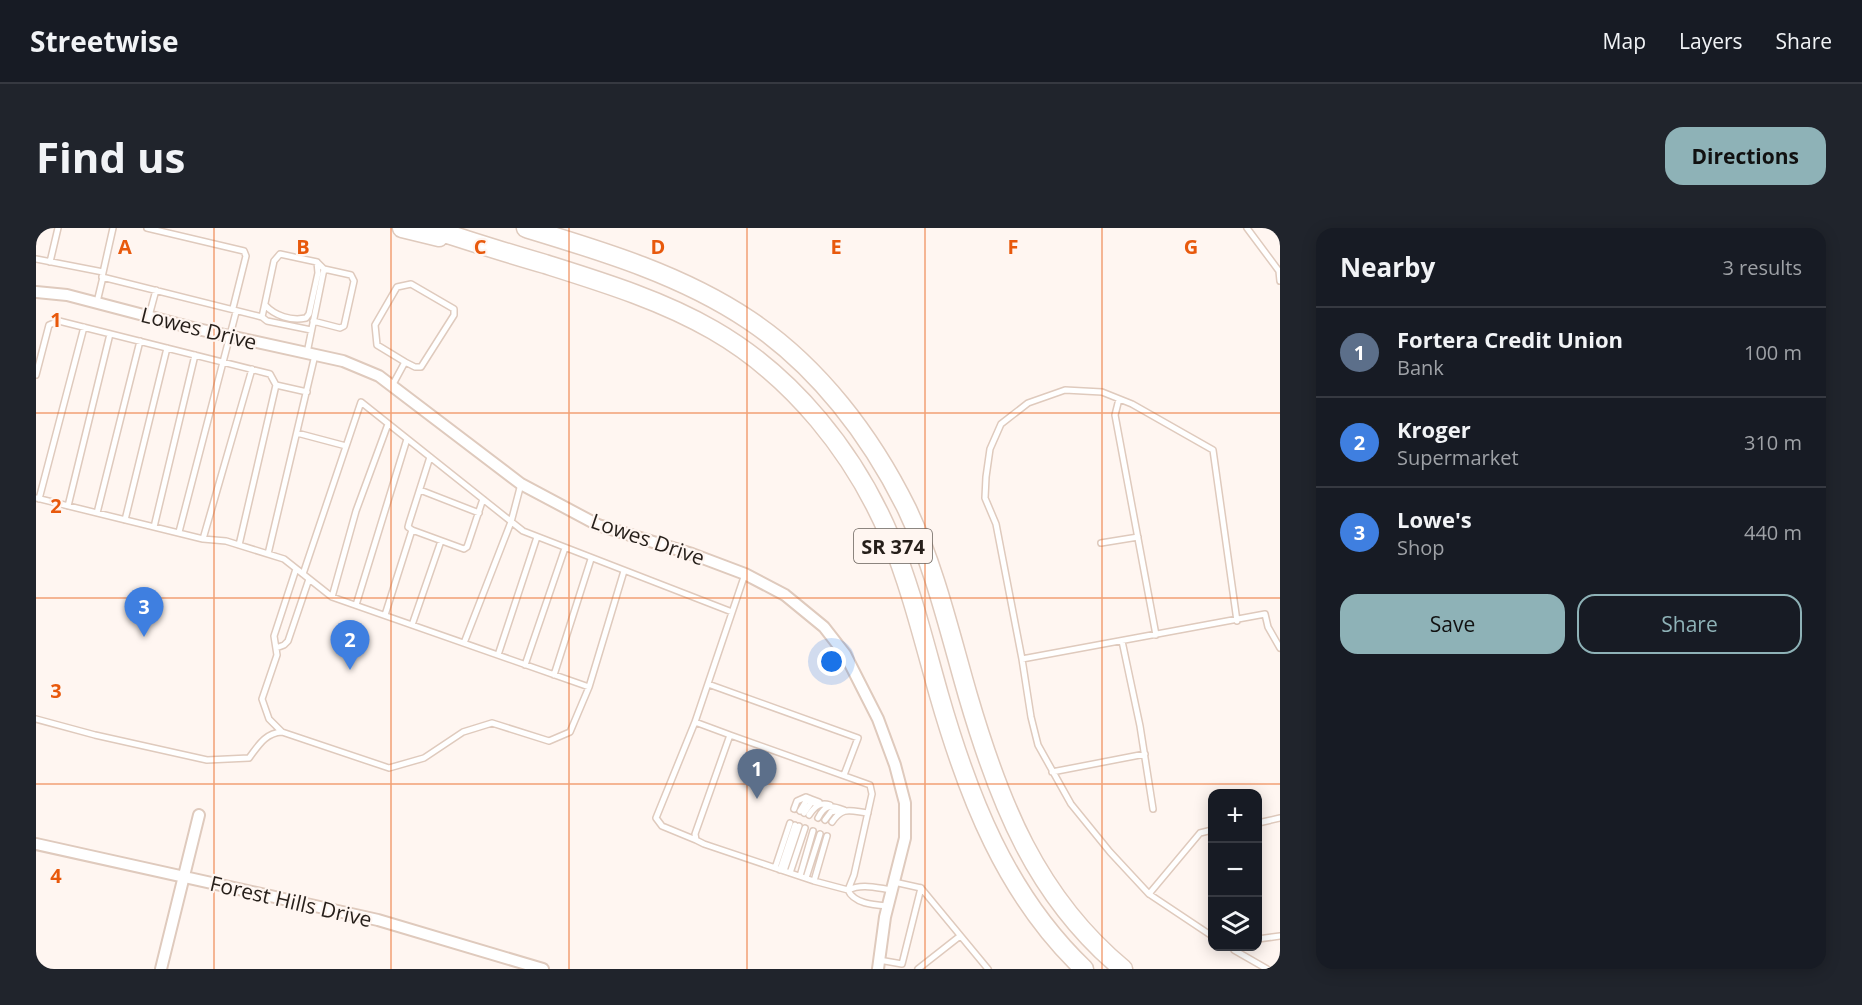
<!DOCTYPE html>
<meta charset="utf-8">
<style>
body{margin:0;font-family:"Open Sans",sans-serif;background:#20242c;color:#f1f3f6}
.controls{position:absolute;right:18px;bottom:18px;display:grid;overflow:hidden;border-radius:12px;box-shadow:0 3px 15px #0003}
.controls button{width:54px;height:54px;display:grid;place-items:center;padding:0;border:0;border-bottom:2px solid #363941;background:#171b24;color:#f1f3f6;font:30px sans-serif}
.you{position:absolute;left:796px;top:434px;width:21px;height:21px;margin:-15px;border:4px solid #fff;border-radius:50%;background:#1a73e8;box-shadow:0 0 0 9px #1a73e833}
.badge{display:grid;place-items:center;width:39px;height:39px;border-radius:50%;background:#8eb2b7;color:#fff;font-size:20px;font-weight:700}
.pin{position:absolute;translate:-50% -50px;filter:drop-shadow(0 2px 3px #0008)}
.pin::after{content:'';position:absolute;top:32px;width:21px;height:18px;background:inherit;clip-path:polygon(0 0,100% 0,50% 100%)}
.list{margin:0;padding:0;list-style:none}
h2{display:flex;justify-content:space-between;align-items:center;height:78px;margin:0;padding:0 24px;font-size:26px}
h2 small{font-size:20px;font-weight:400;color:#9ea1a6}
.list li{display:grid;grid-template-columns:39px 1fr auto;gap:18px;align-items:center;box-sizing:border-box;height:90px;padding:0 24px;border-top:2px solid #363941}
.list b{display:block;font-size:22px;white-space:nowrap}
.list p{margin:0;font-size:20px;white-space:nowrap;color:#9ea1a6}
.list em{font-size:20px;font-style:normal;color:#9ea1a6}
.actions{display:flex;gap:12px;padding:18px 24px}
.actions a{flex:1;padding:14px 0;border:2px solid #8eb2b7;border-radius:18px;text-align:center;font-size:21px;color:#8eb2b7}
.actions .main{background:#8eb2b7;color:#111}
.icon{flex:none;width:33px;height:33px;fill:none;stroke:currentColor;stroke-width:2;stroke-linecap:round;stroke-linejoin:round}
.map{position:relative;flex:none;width:1244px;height:741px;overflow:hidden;border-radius:18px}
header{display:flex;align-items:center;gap:36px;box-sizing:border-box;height:84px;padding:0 30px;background:#171b24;border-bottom:2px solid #363941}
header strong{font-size:28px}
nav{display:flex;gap:33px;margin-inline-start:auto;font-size:21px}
.intro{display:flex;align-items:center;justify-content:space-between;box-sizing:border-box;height:144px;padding:0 36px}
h1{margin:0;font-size:42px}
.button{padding:15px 27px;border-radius:18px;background:#8eb2b7;color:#111;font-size:21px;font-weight:700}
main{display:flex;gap:36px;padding:0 36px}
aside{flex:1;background:#171b24;border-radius:18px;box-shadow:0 3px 15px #0003}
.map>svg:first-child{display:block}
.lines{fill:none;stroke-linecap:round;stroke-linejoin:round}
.service-casing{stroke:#dfcabd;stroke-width:8}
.minor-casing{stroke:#dfcabd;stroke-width:14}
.trunk-casing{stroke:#dfcabd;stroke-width:21}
.service{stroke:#fff;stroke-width:5}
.minor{stroke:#fff;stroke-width:10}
.trunk{stroke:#fff;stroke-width:18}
.grid{fill:none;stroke:#e8590c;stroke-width:1.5;stroke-opacity:0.55}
.labels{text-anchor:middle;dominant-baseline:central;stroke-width:4.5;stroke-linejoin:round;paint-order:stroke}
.shield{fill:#fff6f1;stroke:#67605a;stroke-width:1.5}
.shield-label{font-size:20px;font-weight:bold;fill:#261f1a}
.street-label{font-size:21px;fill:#261f1a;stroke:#fff6f1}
.grid-label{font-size:20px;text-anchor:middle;font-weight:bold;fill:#e8590c;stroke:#fff6f1;stroke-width:4.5;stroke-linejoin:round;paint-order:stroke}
</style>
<header>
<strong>Streetwise</strong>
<nav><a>Map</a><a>Layers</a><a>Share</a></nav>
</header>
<div class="intro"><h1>Find us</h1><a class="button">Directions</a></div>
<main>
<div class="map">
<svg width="1244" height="741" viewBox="0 0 1244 741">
<rect width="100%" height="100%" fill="#fff6f1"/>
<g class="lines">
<defs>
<path id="service" d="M77 0 66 49 226 89 238 33 244 26 281 34 288 41 271 125
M111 0 208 23 210 28 197 80
M1211 0 1243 43 1244 53
M0 31 67 44
M14 34 22 0
M61 74 67 49
M229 77C239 88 255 93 270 90L273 86 282 45 281 34
M113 88 120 62
M226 89 231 93 275 102
M277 93 304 100 308 98 318 53 315 47 288 41
M0 147 13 97 23 93 234 146 240 157 271 164
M356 158 369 134 379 139H385L418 87V81L375 56 361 59 339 97 341 117 369 134
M1083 171 1079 187 1120 407
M261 205 310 218
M394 229 373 295 372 299 376 302 428 321 431 319 447 271
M384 262 443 285
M0 270 167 311 190 313 248 331 296 369 553 459
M3 271 48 99
M32 278 74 106
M61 285 104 113
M89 292 131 120
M118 299 159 127
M143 304 200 84
M167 311 216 141
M1065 315 1102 309
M203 317 240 157
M232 326 279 127
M267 346 325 174 487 303 696 384
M709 346 659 494 694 507 659 606 660 612 668 616 778 653 812 662C826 655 841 660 856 662
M296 369 320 283 352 196
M320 377 371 211
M349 387 376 302
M376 397 405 313
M1086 413 1104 498 1117 581
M428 415 475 294 485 256
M240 420 248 417 252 413 273 351
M462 427 501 309
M986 431 960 296 949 270 950 249 954 221 965 196 992 175 1029 162 1066 164 1096 176 1177 222 1201 393
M489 437 529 320
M518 447 555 331
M672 456 822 510 808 547
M0 491 59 507 171 532 213 530C222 518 229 505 246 504L353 540 388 530 427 504 456 495 513 513 534 504 553 459 588 343
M659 494 620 590 626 598 660 612
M246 504 233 491 226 471 241 427 238 408 260 341
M694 507 834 557 836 566 818 647 812 662
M1016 544 1109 526
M758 581 761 573 770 569 775 571
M764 583 770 573 775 571 783 574
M768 585 775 575 782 574
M773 587C779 578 784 574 794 577
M782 590C789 576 795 577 808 582
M789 592 795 584 804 582
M796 594C807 578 814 583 832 585
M1222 595 1244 590
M1176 602 1164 605 1113 666 1176 708
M739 640 754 595
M744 642 759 597
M748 643 763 598
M754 645 769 600
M764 648 777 603
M770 650 784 606
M778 653 791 608
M885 660 952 741
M812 662C818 676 839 677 852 678
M1113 666 1074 624 1035 576 1002 517 995 489 986 431 1229 386 1232 399 1244 420
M1222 711 1244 708
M1203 718 1198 722 1231 741
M843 732 866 736 885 660 858 654
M882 741 924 708"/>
<path id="minor" d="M0 64 31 67 157 100 307 133 343 148 485 256 562 297 656 326 709 346 749 367 788 399 809 426 842 491 859 537 869 575V610L849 689 842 741
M0 616 342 692 507 741
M125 741 163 587"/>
<path id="trunk" d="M366 0 403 9
M392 0C431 12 470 25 509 36 566 54 625 72 677 102 757 148 819 226 854 309 875 360 888 414 903 467 932 568 970 667 1048 741
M490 0C566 23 646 47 713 92 782 138 835 208 871 281 899 340 914 406 932 468 963 574 1000 669 1087 741"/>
</defs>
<use href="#service" class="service-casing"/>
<use href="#minor" class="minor-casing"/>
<use href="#trunk" class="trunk-casing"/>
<use href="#service" class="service"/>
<use href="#minor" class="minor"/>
<use href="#trunk" class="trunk"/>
</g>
<path class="grid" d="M178 0V741M355 0V741M533 0V741M711 0V741M889 0V741M1066 0V741M0 185H1244M0 370H1244M0 556H1244"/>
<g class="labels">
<rect class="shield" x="818" y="301" width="78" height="34" rx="4.5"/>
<g class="shield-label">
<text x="857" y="318">SR 374</text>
</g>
<g class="street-label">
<text transform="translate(163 100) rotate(14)">Lowes Drive</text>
<text transform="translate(612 311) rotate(19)">Lowes Drive</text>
<text transform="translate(255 673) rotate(13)">Forest Hills Drive</text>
</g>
</g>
<g class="grid-label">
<text x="89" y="26">A</text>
<text x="267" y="26">B</text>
<text x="444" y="26">C</text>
<text x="622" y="26">D</text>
<text x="800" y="26">E</text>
<text x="977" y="26">F</text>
<text x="1155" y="26">G</text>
<text x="20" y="99">1</text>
<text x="20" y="285">2</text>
<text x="20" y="470">3</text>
<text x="20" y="655">4</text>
</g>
</svg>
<div class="controls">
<button>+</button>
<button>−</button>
<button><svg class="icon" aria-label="layers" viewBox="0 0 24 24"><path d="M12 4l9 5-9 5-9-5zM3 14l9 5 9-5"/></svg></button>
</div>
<div class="you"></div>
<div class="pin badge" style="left:721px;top:571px;background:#5c6f8a">1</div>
<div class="pin badge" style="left:314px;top:442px;background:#3f7fe0">2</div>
<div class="pin badge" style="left:108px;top:409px;background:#3f7fe0">3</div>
</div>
<aside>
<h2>Nearby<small>3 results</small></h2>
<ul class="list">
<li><span class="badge" style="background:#5c6f8a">1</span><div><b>Fortera Credit Union</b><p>Bank</p></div><em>100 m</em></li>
<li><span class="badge" style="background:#3f7fe0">2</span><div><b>Kroger</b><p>Supermarket</p></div><em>310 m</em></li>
<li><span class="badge" style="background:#3f7fe0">3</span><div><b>Lowe's</b><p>Shop</p></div><em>440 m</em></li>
</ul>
<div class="actions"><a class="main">Save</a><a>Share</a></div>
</aside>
</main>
